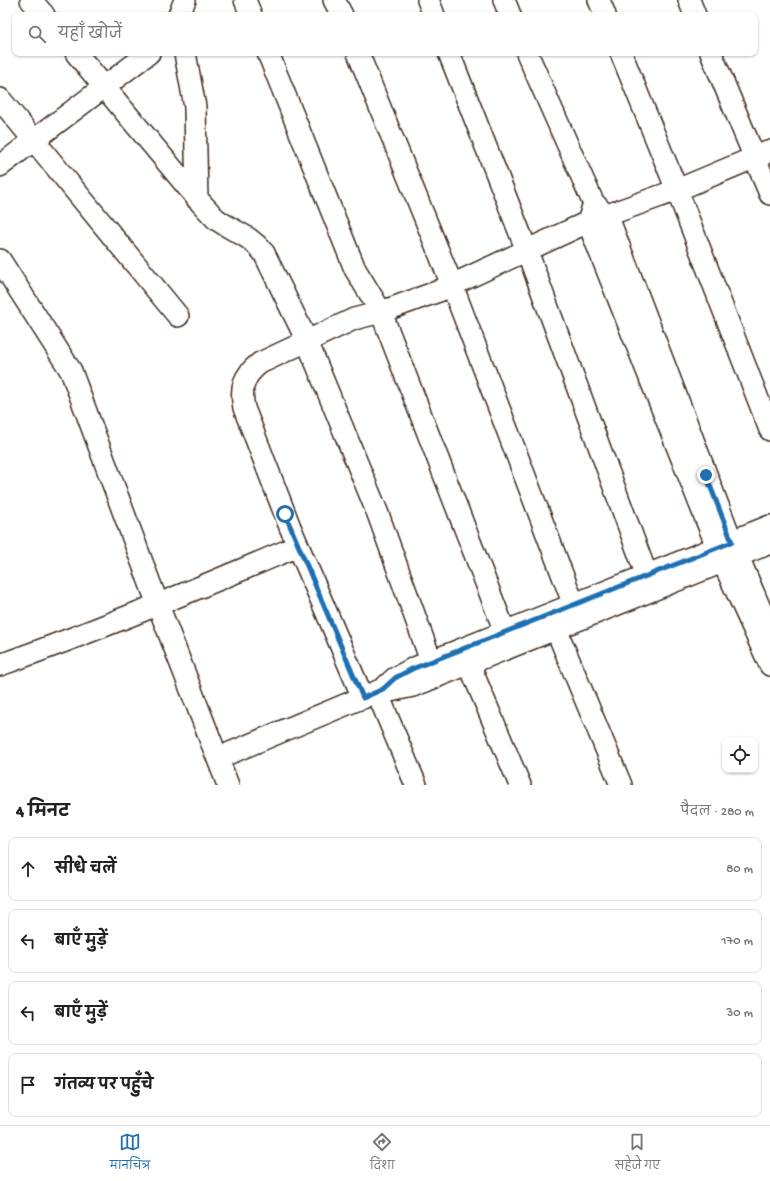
<!DOCTYPE html>
<html lang="hi">
<meta charset="utf-8">
<style>
body{margin:0;font-family:"Gochi Hand","Playpen Sans Deva",sans-serif;background:#f2f2f2;color:#202124}
.controls{position:absolute;right:12px;bottom:12px;display:grid;overflow:hidden;border-radius:8px;box-shadow:0 1px 3px #0004}
.controls button{width:36px;height:36px;display:grid;place-items:center;padding:0;border:0;border-bottom:1px solid #e0e0e0;background:#fff;color:#202124;font:20px sans-serif}
.stop{position:absolute;width:12px;height:12px;margin:-9px;border:3px solid #1f6fb2;border-radius:50%;background:#fff}
.stop.end{background:#1f6fb2;border-color:#fff;box-shadow:0 1px 4px #0008}
.list{margin:0;padding:0;list-style:none}
h2{display:flex;justify-content:space-between;align-items:center;height:52px;margin:0;padding:0 16px;font-size:17px}
h2 small{font-size:13px;font-weight:400;color:#757577}
.list li{display:grid;grid-template-columns:26px 1fr auto;gap:12px;align-items:center;box-sizing:border-box;height:64px;margin:0 8px 8px;padding:0 8px;border:1px solid #e0e0e0;border-radius:8px}
.list b{display:block;font-size:15px;white-space:nowrap}
.list em{font-size:13px;font-style:normal;color:#757577}
.icon{flex:none;width:22px;height:22px;fill:none;stroke:currentColor;stroke-width:2;stroke-linecap:round;stroke-linejoin:round}
.map{position:relative;flex:none;width:770px;height:785px;overflow:hidden}
.search{position:absolute;background:#fff;box-shadow:0 1px 3px #0004;left:12px;right:12px;top:12px;height:44px;display:flex;align-items:center;gap:10px;box-sizing:border-box;padding:0 14px;border-radius:8px;color:#757577;font-size:15px}
.sheet{height:340px;background:#fff}
nav{display:flex;justify-content:space-around;align-items:center;box-sizing:border-box;height:56px;border-top:1px solid #e0e0e0;background:#fff;font-size:11px;color:#757577}
nav a{display:grid;justify-items:center;gap:2px}
nav .on{color:#1f6fb2}
.map>svg:first-child{display:block}
.lines{fill:none;stroke-linecap:round;stroke-linejoin:round}
.minor-casing{stroke:#3b2a1e;stroke-width:24}
.minor{stroke:#fff;stroke-width:21}
.route{stroke:#1f6fb2;stroke-width:5}
</style>
<div class="map">
<svg width="770" height="785" viewBox="0 0 770 785">
<rect width="100%" height="100%" fill="#fff"/>
<filter id="ink" filterUnits="userSpaceOnUse"><feTurbulence type="fractalNoise" baseFrequency=".025" numOctaves="2"/><feDisplacementMap in="SourceGraphic" scale="8" xChannelSelector="R" yChannelSelector="G"/><feConvolveMatrix kernelMatrix="1 2 1 2 8 2 1 2 1" color-interpolation-filters="sRGB"/></filter>
<g filter="url(#ink)">
<g class="lines">
<defs>
<path id="minor" d="M31 0 44 15
M245 0 251 15
M334 0 342 15
M428 0 434 15
M504 0 510 15
M599 0 605 15
M689 0 695 15
M179 15 185 0
M76 53 201 203C206 208 211 214 216 219 234 232 250 235 264 253L307 341 378 514 431 661
M185 53 195 107 197 199
M268 53 355 269 381 312 505 632
M358 53 452 285 574 605
M449 53 527 251 647 576
M527 53 593 202 606 216 611 225 732 542 770 632
M621 53 677 190 770 430
M711 53 770 194
M0 99 178 316
M0 166 149 53
M592 209 588 222 723 562 770 665
M0 260 71 371 158 605 228 785
M556 629 621 785
M469 664 520 785
M0 665C101 629 199 588 298 546
M383 689 390 691 413 686 770 543
M377 692 416 785
M363 698 290 527 244 408C240 388 243 376 260 363L354 319 381 312 439 291 588 222 677 190 770 151
M218 758 383 689 395 678 412 669 770 526"/>
</defs>
<use href="#minor" class="minor-casing"/>
<use href="#minor" class="minor"/>
</g>
</g>
<g class="lines" filter="url(#ink)">
<path class="route" d="M285 514 363 698 383 689 395 678 412 669 732 542 706 475"/>
</g>
</svg>
<div class="controls">
<button><svg class="icon" aria-label="locate" viewBox="0 0 24 24"><circle cx="12" cy="12" r="6"/><path d="M12 2v4M12 18v4M2 12h4M18 12h4"/></svg></button>
</div>
<div class="stop" style="left:285px;top:514px"></div>
<div class="stop end" style="left:706px;top:475px"></div>
<div class="search"><svg class="icon" aria-label="search" viewBox="0 0 24 24"><circle cx="10" cy="10" r="6"/><path d="M15 15l6 6"/></svg>यहाँ खोजें</div>
</div>
<section class="sheet">
<h2>4 मिनट<small>पैदल · 280 m</small></h2>
<ul class="list">
<li><svg class="icon" aria-label="ahead" viewBox="0 0 24 24"><path d="M12 20V5M6 11l6-6 6 6"/></svg><div><b>सीधे चलें</b></div><em>80 m</em></li>
<li><svg class="icon" aria-label="left" viewBox="0 0 24 24"><path d="M17 20v-9H6M10 6l-5 5 5 5"/></svg><div><b>बाएँ मुड़ें</b></div><em>170 m</em></li>
<li><svg class="icon" aria-label="left" viewBox="0 0 24 24"><path d="M17 20v-9H6M10 6l-5 5 5 5"/></svg><div><b>बाएँ मुड़ें</b></div><em>30 m</em></li>
<li><svg class="icon" aria-label="arrive" viewBox="0 0 24 24"><path d="M6 21V4h12l-3 4 3 4H6"/></svg><div><b>गंतव्य पर पहुँचे</b></div></li>
</ul>
</section>
<nav>
<a class="on"><svg class="icon" aria-label="map" viewBox="0 0 24 24"><path d="M3 6l6-2 6 2 6-2v14l-6 2-6-2-6 2zM9 4v14M15 6v14"/></svg>मानचित्र</a>
<a><svg class="icon" aria-label="directions" viewBox="0 0 24 24"><path d="M12 3l9 9-9 9-9-9zM9 14v-3h6M13 9l2 2-2 2"/></svg>दिशा</a>
<a><svg class="icon" aria-label="saved" viewBox="0 0 24 24"><path d="M7 4h10v16l-5-4-5 4z"/></svg>सहेजे गए</a>
</nav>
